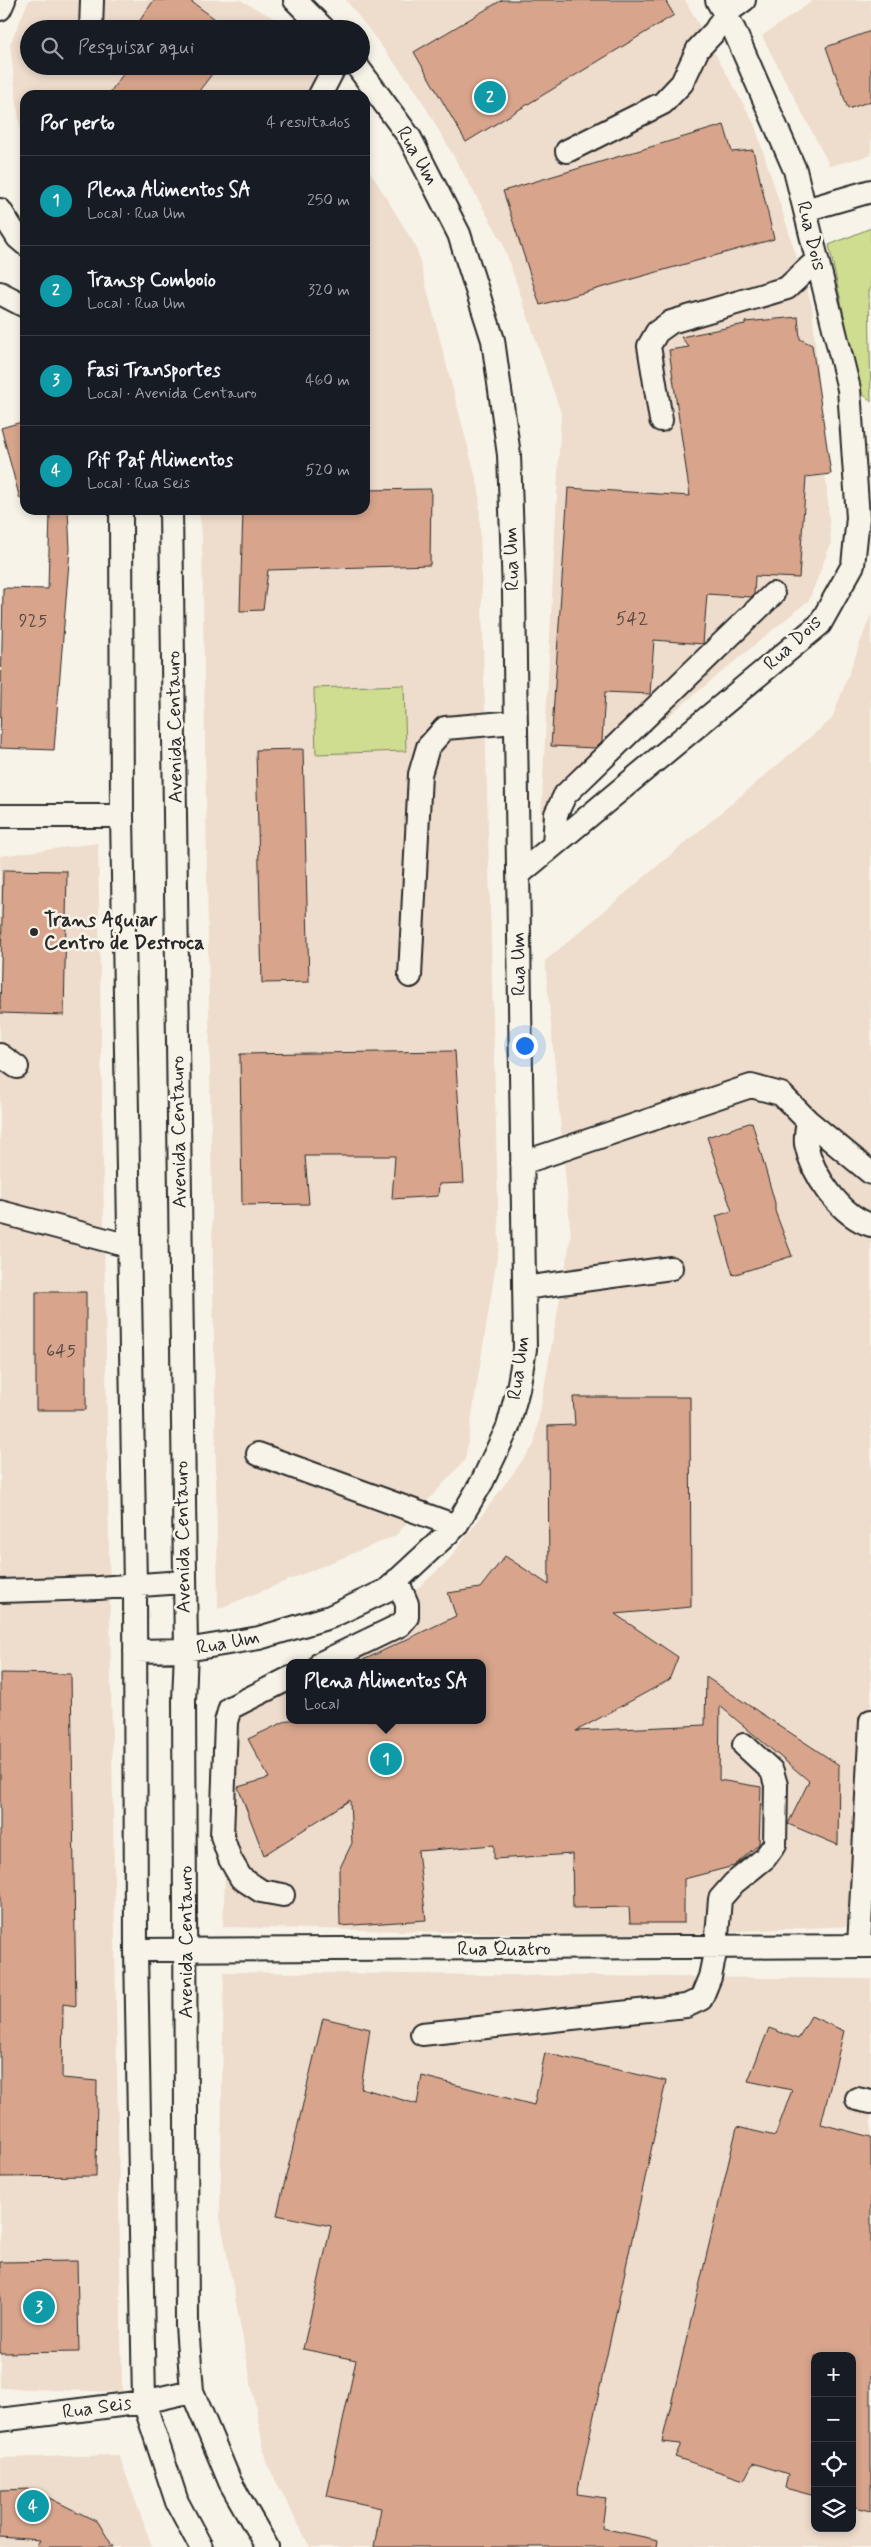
<!DOCTYPE html>
<html lang="pt">
<meta charset="utf-8">
<style>
body{margin:0;font-family:Mynerve,sans-serif;background:#20242c;color:#f1f3f6}
.controls{position:absolute;right:15px;bottom:15px;display:grid;overflow:hidden;border-radius:10px;box-shadow:0 2px 8px #0003}
.controls button{width:45px;height:45px;display:grid;place-items:center;padding:0;border:0;border-bottom:1px solid #363941;background:#171b24;color:#f1f3f6;font:25px sans-serif}
.you{position:absolute;left:524px;top:1045px;width:18px;height:18px;margin:-12px;border:4px solid #fff;border-radius:50%;background:#1a73e8;box-shadow:0 0 0 8px #1a73e833}
.badge{display:grid;place-items:center;width:32px;height:32px;border-radius:50%;background:#98999b;color:#fff;font-size:16px;font-weight:700}
.pin{position:absolute;translate:-50% -50%;border:2px solid #fff;box-shadow:0 1px 5px #0006}
.popup{position:absolute;left:286px;top:1659px;width:200px;height:65px;box-sizing:border-box;display:grid;place-content:center;border-radius:10px;background:#171b24;filter:drop-shadow(0 1px 4px #0005);font-size:16px;white-space:nowrap;color:#9ea1a6}
.popup b{font-size:19px;color:#f1f3f6}
.popup::after{content:'';position:absolute;left:50%;top:100%;margin-left:-10px;border:10px solid transparent;border-top-color:#171b24}
.list{margin:0;padding:0;list-style:none}
h2{display:flex;justify-content:space-between;align-items:center;height:65px;margin:0;padding:0 20px;font-size:21px}
h2 small{font-size:16px;font-weight:400;color:#9ea1a6}
.list li{display:grid;grid-template-columns:32px 1fr auto;gap:15px;align-items:center;box-sizing:border-box;height:90px;padding:0 20px;border-top:1px solid #363941}
.list b{display:block;font-size:19px;white-space:nowrap}
.list p{margin:0;font-size:16px;white-space:nowrap;color:#9ea1a6}
.list em{font-size:16px;font-style:normal;color:#9ea1a6}
.icon{flex:none;width:28px;height:28px;fill:none;stroke:currentColor;stroke-width:2;stroke-linecap:round;stroke-linejoin:round}
.map{position:relative;flex:none;width:871px;height:2547px;overflow:hidden}
.search{position:absolute;background:#171b24;box-shadow:0 2px 8px #0003;left:20px;top:20px;width:350px;height:55px;display:flex;align-items:center;gap:12px;box-sizing:border-box;padding:0 18px;border-radius:28px;color:#9ea1a6;font-size:19px}
.panel{position:absolute;background:#171b24;box-shadow:0 2px 8px #0003;left:20px;top:90px;width:350px;height:425px;border-radius:15px}
.map>svg:first-child{display:block}
.built{fill:#eedccc;fill-rule:evenodd}
.green{fill:#cedd90;stroke:#7c845e}
.building{fill:#d8a58c;stroke:#2b2b2b}
.lines{fill:none;stroke-linecap:round;stroke-linejoin:round}
.minor-casing{stroke:#2b2b2b;stroke-width:26}
.minor{stroke:#f7f3e8;stroke-width:22}
.poi-dot{fill:#2b2b2b;stroke:#f7f3e8;stroke-width:2}
.labels{text-anchor:middle;dominant-baseline:central;stroke-width:5;stroke-linejoin:round;paint-order:stroke}
.number-label{font-size:18px;fill:#564a43}
.street-label{font-size:20px;fill:#2b2b2b;stroke:#f7f3e8}
.poi-label{font-size:20px;font-weight:bold;fill:#2b2b2b;stroke:#f7f3e8;text-anchor:start}
</style>
<div class="map">
<svg width="871" height="2547" viewBox="0 0 871 2547">
<rect width="100%" height="100%" fill="#f7f3e8"/>
<filter id="ink" filterUnits="userSpaceOnUse"><feTurbulence type="fractalNoise" baseFrequency=".02" numOctaves="2"/><feDisplacementMap in="SourceGraphic" scale="10" xChannelSelector="R" yChannelSelector="G"/><feConvolveMatrix kernelMatrix="1 2 1 2 8 2 1 2 1" color-interpolation-filters="sRGB"/></filter>
<g filter="url(#ink)">
<path class="built" d="M29 0H240L279 21 284 29H29V66H307L324 95H25V171L10 44Z
M346 0H685L754 123 812 305 831 543 809 600 541 821 561 413 502 241 417 92Z
M814 0H871V155L830 166 762 36Z
M365 163 416 247 479 490 499 1245 465 1460 395 1536 218 1609 202 535 199 510H365Z
M871 614V1925L633 1936 223 1927 232 1710 290 1679V1720H482V1663H321L354 1645 448 1561 534 1445 571 1236 545 961 832 719Z
M98 843 122 2392 0 2388V856Z
M224 1972 871 1979V2547H310L266 2462 220 2217ZM815 2356H852V2528H815Z
M119 2455 152 2547H0V2458Z"/>
<path class="green" d="M871 228V289L869 291 871 401 860 392 829 245Z
M404 685 406 751 316 754 314 688Z"/>
<path class="building" d="M154 0H189L229 29H134Z
M502 0H665L674 15 466 142 414 52Z
M871 31V101L848 109 826 47Z
M129 66H218L196 95H108Z
M724 125 732 152 753 150 774 239 540 305 503 191Z
M798 317 800 339 812 345 831 474 806 477 799 578 755 576 754 594 751 597 707 594 703 644 654 640 650 694 605 692 602 741 595 748 551 746 568 488 690 496 669 350 689 347 681 337 745 324V322Z
M25 421V498L20 499 1 428Z
M431 489 430 565 268 570 263 610 240 611 243 510H365V490Z
M50 510H68L70 549 54 750 0 748 3 588 48 589Z
M303 749 309 982 262 983 256 750Z
M3 870 67 871 64 1015 0 1013Z
M455 1051 464 1183 439 1184 438 1196 392 1199 395 1156H305L309 1204 242 1205 240 1054Z
M752 1122 775 1203V1211L792 1256 733 1275 716 1216 732 1211 707 1137Z
M36 1292H86V1410H36Z
M573 1397H690L691 1607 615 1614 678 1657 669 1680 576 1731 705 1725 706 1677 839 1765 838 1845 788 1824 809 1781 720 1706 719 1780 761 1787 759 1844 734 1866 684 1879V1923H630L629 1907 573 1908 572 1854 494 1859V1845L418 1851 426 1920 340 1926 339 1870 352 1843 350 1800 264 1855 238 1787 269 1778 248 1739 288 1720H482V1663H357L456 1616 448 1593 480 1588 505 1556 549 1585 548 1426 575 1425Z
M0 1673 71 1674 76 2006 63 2004 62 2078 97 2081 96 2176 0 2177Z
M811 2016 844 2031 821 2124 871 2137V2511L852 2506V2356H815V2496L785 2488 788 2474 753 2463 744 2480 675 2457 681 2444 662 2442 737 2127 775 2136 792 2090 748 2081 769 2028 798 2039Z
M323 2018 370 2029 361 2088 417 2104 422 2076 534 2105 545 2053 666 2081 577 2494 606 2498 602 2528 658 2540 657 2547H374L381 2508 327 2496 356 2360 303 2349 331 2226 277 2215Z
M77 2261 79 2352 0 2353V2262Z
M31 2489 98 2522 113 2547H36L40 2540 0 2537V2490Z"/>
<g class="lines">
<defs>
<path id="minor" d="M295 0 324 29
M0 9 4 0
M91 29 92 0
M320 95 335 66
M567 151 663 103 682 83 698 49 715 31 725 14 744 0
M0 210 18 238 25 244
M805 210 871 191
M0 293 25 306
M661 420 649 346 657 332 671 322 787 288 817 260
M121 510 122 816 135 1586 136 1950 144 2402 177 2502 201 2547
M171 510 186 1650 184 1701 187 2326 192 2391 230 2482 267 2547
M0 816H122
M554 845 556 814 565 795 773 594
M518 875 820 624 853 565 858 518 849 389 795 170 734 30 717 0
M410 976 420 774 428 747 445 728 516 722
M0 1055 17 1067
M808 1121C807 1128 805 1137 806 1144 812 1175 841 1216 871 1225
M522 1163 751 1086 781 1094 808 1121 871 1173
M0 1212 129 1246
M524 1288 671 1268
M258 1454 456 1526
M0 1591 98 1588 183 1582
M135 1651 186 1650 259 1638 330 1617 387 1590 456 1526 482 1482 508 1427 518 1389 525 1349 514 592 509 455 493 340 459 234 410 138 357 66
M321 1663 400 1625 407 1617V1604L397 1580
M283 1895 261 1891 241 1878 230 1859 222 1836 226 1722 230 1708 290 1678
M859 1946 871 1721
M136 1950 871 1946
M422 2034 686 2006 701 1999 710 1977 716 1948 720 1899 734 1883 765 1858 775 1844 776 1785 772 1771 744 1745
M857 2099 871 2102
M0 2420 144 2402 192 2391"/>
</defs>
<use href="#minor" class="minor-casing"/>
<use href="#minor" class="minor"/>
</g>
</g>
<circle class="poi-dot" cx="34" cy="932" r="5"/>
<g class="labels">
<g class="number-label">
<text x="632" y="619">542</text>
<text x="33" y="621">925</text>
<text x="61" y="1351">645</text>
</g>
<g class="street-label">
<text transform="translate(417 156) rotate(60)">Rua Um</text>
<text transform="translate(811 236) rotate(76)">Rua Dois</text>
<text transform="translate(512 559) rotate(-92)">Rua Um</text>
<text transform="translate(793 643) rotate(-43)">Rua Dois</text>
<text transform="translate(175 727) rotate(-91)">Avenida Centauro</text>
<text transform="translate(519 964) rotate(-91)">Rua Um</text>
<text transform="translate(179 1132) rotate(-91)">Avenida Centauro</text>
<text transform="translate(519 1368) rotate(-82)">Rua Um</text>
<text transform="translate(183 1537) rotate(-91)">Avenida Centauro</text>
<text transform="translate(228 1643) rotate(-10)">Rua Um</text>
<text transform="translate(186 1942) rotate(-90)">Avenida Centauro</text>
<text x="504" y="1949">Rua Quatro</text>
<text transform="translate(97 2408) rotate(-8)">Rua Seis</text>
</g>
<g class="poi-label">
<text x="44" y="920">Trans Aguiar<tspan x="44" dy="23">Centro de Destroca</tspan></text>
</g>
</g>
</svg>
<div class="controls">
<button>+</button>
<button>−</button>
<button><svg class="icon" aria-label="locate" viewBox="0 0 24 24"><circle cx="12" cy="12" r="6"/><path d="M12 2v4M12 18v4M2 12h4M18 12h4"/></svg></button>
<button><svg class="icon" aria-label="layers" viewBox="0 0 24 24"><path d="M12 4l9 5-9 5-9-5zM3 14l9 5 9-5"/></svg></button>
</div>
<div class="you"></div>
<div class="pin badge" style="left:386px;top:1759px;background:#0f9aa8">1</div>
<div class="popup"><b>Plena Alimentos SA</b>Local</div>
<div class="pin badge" style="left:490px;top:97px;background:#0f9aa8">2</div>
<div class="pin badge" style="left:39px;top:2307px;background:#0f9aa8">3</div>
<div class="pin badge" style="left:33px;top:2506px;background:#0f9aa8">4</div>
<div class="search"><svg class="icon" aria-label="search" viewBox="0 0 24 24"><circle cx="10" cy="10" r="6"/><path d="M15 15l6 6"/></svg>Pesquisar aqui</div>
<section class="panel">
<h2>Por perto<small>4 resultados</small></h2>
<ul class="list">
<li><span class="badge" style="background:#0f9aa8">1</span><div><b>Plena Alimentos SA</b><p>Local · Rua Um</p></div><em>250 m</em></li>
<li><span class="badge" style="background:#0f9aa8">2</span><div><b>Transp Comboio</b><p>Local · Rua Um</p></div><em>320 m</em></li>
<li><span class="badge" style="background:#0f9aa8">3</span><div><b>Fasi Transportes</b><p>Local · Avenida Centauro</p></div><em>460 m</em></li>
<li><span class="badge" style="background:#0f9aa8">4</span><div><b>Pif Paf Alimentos</b><p>Local · Rua Seis</p></div><em>520 m</em></li>
</ul>
</section>
</div>
